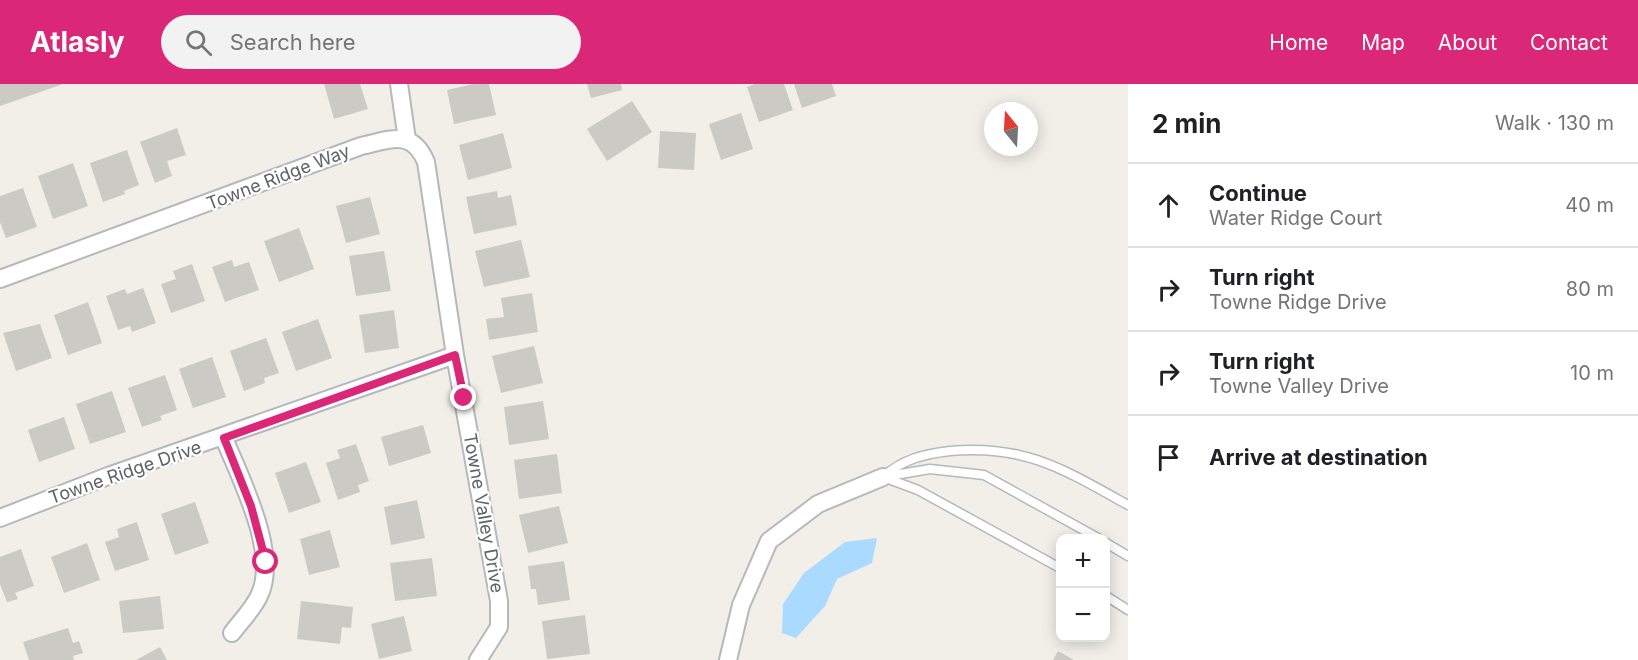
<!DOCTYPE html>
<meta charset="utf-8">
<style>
body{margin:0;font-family:Inter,sans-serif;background:#f2f2f2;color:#202124}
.controls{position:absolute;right:18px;bottom:18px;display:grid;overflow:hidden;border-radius:12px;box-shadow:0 3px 15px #0003}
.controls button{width:54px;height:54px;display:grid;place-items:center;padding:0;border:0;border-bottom:2px solid #e0e0e0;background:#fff;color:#202124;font:30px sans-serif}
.compass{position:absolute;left:984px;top:18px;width:54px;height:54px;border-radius:50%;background:#fff;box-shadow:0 3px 15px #0003;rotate:342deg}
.stop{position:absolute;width:18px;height:18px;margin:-14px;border:4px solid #db2777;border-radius:50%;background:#fff}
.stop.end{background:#db2777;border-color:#fff;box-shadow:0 2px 6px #0008}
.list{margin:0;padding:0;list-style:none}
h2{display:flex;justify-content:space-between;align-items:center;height:78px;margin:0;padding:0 24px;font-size:26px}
h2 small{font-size:20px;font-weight:400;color:#757577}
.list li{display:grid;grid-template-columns:39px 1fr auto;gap:18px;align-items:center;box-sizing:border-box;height:84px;padding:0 24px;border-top:2px solid #e0e0e0}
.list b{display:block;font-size:22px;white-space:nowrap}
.list p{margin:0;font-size:20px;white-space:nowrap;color:#757577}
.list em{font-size:20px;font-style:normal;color:#757577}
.icon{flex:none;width:33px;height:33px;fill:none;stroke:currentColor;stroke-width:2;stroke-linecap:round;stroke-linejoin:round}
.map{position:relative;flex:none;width:1128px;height:576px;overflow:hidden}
header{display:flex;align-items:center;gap:36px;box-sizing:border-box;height:84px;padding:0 30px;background:#db2777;color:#fff}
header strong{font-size:28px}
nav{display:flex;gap:33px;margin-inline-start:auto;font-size:21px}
.search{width:420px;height:54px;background:#f2f2f2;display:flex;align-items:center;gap:15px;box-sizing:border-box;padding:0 21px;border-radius:33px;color:#757577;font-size:22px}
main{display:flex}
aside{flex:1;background:#fff}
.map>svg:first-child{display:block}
.water{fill:#aadaff}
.building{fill:#cccac5}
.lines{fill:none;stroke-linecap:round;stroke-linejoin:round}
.lane-casing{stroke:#b5b8bc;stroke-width:11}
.street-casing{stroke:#b5b8bc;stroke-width:20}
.lane{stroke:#fff;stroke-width:8}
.street{stroke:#fff;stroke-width:16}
.route{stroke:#db2777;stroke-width:8}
.labels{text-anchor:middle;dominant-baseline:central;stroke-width:4.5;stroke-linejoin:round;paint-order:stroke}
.street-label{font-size:18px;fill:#5f6368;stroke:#fff}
</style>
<header>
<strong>Atlasly</strong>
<div class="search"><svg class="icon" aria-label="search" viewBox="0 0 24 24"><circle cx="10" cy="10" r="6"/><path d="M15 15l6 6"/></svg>Search here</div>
<nav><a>Home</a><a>Map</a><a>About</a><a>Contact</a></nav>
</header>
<main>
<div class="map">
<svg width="1128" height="576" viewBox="0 0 1128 576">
<rect width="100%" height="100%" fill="#f1efe8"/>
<path class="water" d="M877 454 872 479 837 495 825 522 796 554 782 549 783 520 804 489 845 458Z"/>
<path class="building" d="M0 0H63L0 22Z
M324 0H360L368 25 334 35Z
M473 0H489L496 31 454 40 447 6Z
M587 0H621L622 6 591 14Z
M755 0H784L793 26 759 38 747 3Z
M794 0H832L836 12 802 24Z
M632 17 652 48 607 77 587 45Z
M741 29 753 65 721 76 709 40Z
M177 44 186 71 167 77 172 92 155 99 140 58Z
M660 47 696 49 694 86 658 84Z
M503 49 512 84 468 96 459 61Z
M127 66 139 101 124 107 125 110 103 118 90 79Z
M73 79 88 122 53 135 38 92Z
M23 104 37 143 6 154 0 138V112Z
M497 107 498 114 511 111 517 141 474 150 466 113Z
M370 113 380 150 346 159 336 122Z
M299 144 314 185 279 198 264 157Z
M521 156 530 193 484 203 475 167Z
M384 167 391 207 356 212 349 172Z
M232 176 234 183 249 178 259 206 225 218 212 183Z
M192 180 205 217 171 229 161 200 176 195 173 187Z
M143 204 156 239 132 248 130 242 118 246 106 212 125 205 127 210Z
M532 209 538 248 489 256 486 235 504 233 501 214Z
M88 218 102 259 68 271 54 231Z
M394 226 399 264 365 269 359 231Z
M318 235 332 274 296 287 282 248Z
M40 240 52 274 16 287 3 249Z
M266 254 279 289 264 294 265 299 244 307 230 267Z
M534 262 543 299 501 309 492 272Z
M212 273 226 313 193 324 179 285Z
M165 291 177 326 160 332 162 336 142 343 128 304Z
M112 307 126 348 90 360 76 320Z
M543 317 549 355 509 361 504 323Z
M64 333 75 365 39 378 28 346Z
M423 341 431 369 389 382 381 353Z
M356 360 369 397 358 401 360 408 338 416 326 379 340 374 337 366Z
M557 370 562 409 519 415 514 376Z
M306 378 321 418 289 429 275 389Z
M417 416 425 454 391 461 384 423Z
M195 418 209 459 175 471 161 430Z
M559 422 568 459 528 469 519 431Z
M137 438 149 476 115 487 105 458 119 453 117 445Z
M330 446 340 483 309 491 300 455Z
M87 459 100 496 64 509 51 473Z
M21 465 34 502 15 509 18 515 7 518 0 500V473Z
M432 474 437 512 395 517 390 479Z
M564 477 570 516 538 521 536 505H531L528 482Z
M160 512 164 545 123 549 119 517Z
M301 517 353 523 351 544 342 543 340 560 297 555Z
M585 531 590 570 547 575 542 537Z
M404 532 412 567 379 575 371 540Z
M68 544 73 559 79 557 83 569 73 572 74 576H29L23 558Z
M160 563 167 576H136Z
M1058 567 1074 576H1053Z"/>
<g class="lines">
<defs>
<path id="lane" d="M883 393C903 375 924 370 950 367 1025 360 1065 386 1128 421
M883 393 930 385 984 391 1098 454
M883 393 918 406 1060 484
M1106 459 1128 472
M1106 512 1128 526"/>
<path id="street" d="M399 0 407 56
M0 195 361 62C389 56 412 44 426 78L455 271 499 517V543L478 576
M224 354C240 394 280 470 259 512 253 525 241 537 232 549
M0 434 108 392 455 271
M728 576 741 521 769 457 818 420 883 393"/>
</defs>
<use href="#lane" class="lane-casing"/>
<use href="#street" class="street-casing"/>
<use href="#lane" class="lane"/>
<use href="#street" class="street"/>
</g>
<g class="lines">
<path class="route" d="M266 478 251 422 224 354 455 271 464 314"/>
</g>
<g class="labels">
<g class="street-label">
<text transform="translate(278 93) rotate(-21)">Towne Ridge Way</text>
<text transform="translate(125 388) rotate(-19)">Towne Ridge Drive</text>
<text transform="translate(484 429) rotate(80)">Towne Valley Drive</text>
</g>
</g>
</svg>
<div class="controls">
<button>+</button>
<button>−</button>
</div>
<svg class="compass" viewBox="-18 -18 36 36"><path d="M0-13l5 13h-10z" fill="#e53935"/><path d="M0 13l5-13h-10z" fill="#757577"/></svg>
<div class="stop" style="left:266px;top:478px"></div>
<div class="stop end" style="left:464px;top:314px"></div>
</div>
<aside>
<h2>2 min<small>Walk · 130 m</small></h2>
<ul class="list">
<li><svg class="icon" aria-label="ahead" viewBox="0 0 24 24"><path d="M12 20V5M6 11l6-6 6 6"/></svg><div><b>Continue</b><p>Water Ridge Court</p></div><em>40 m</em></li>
<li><svg class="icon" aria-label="right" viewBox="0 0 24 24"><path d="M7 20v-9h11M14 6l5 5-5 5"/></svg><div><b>Turn right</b><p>Towne Ridge Drive</p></div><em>80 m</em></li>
<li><svg class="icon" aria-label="right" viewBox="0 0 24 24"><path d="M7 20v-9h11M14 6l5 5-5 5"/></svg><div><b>Turn right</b><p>Towne Valley Drive</p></div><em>10 m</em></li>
<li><svg class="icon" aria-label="arrive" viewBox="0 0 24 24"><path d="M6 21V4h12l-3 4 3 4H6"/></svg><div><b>Arrive at destination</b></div></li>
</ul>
</aside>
</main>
